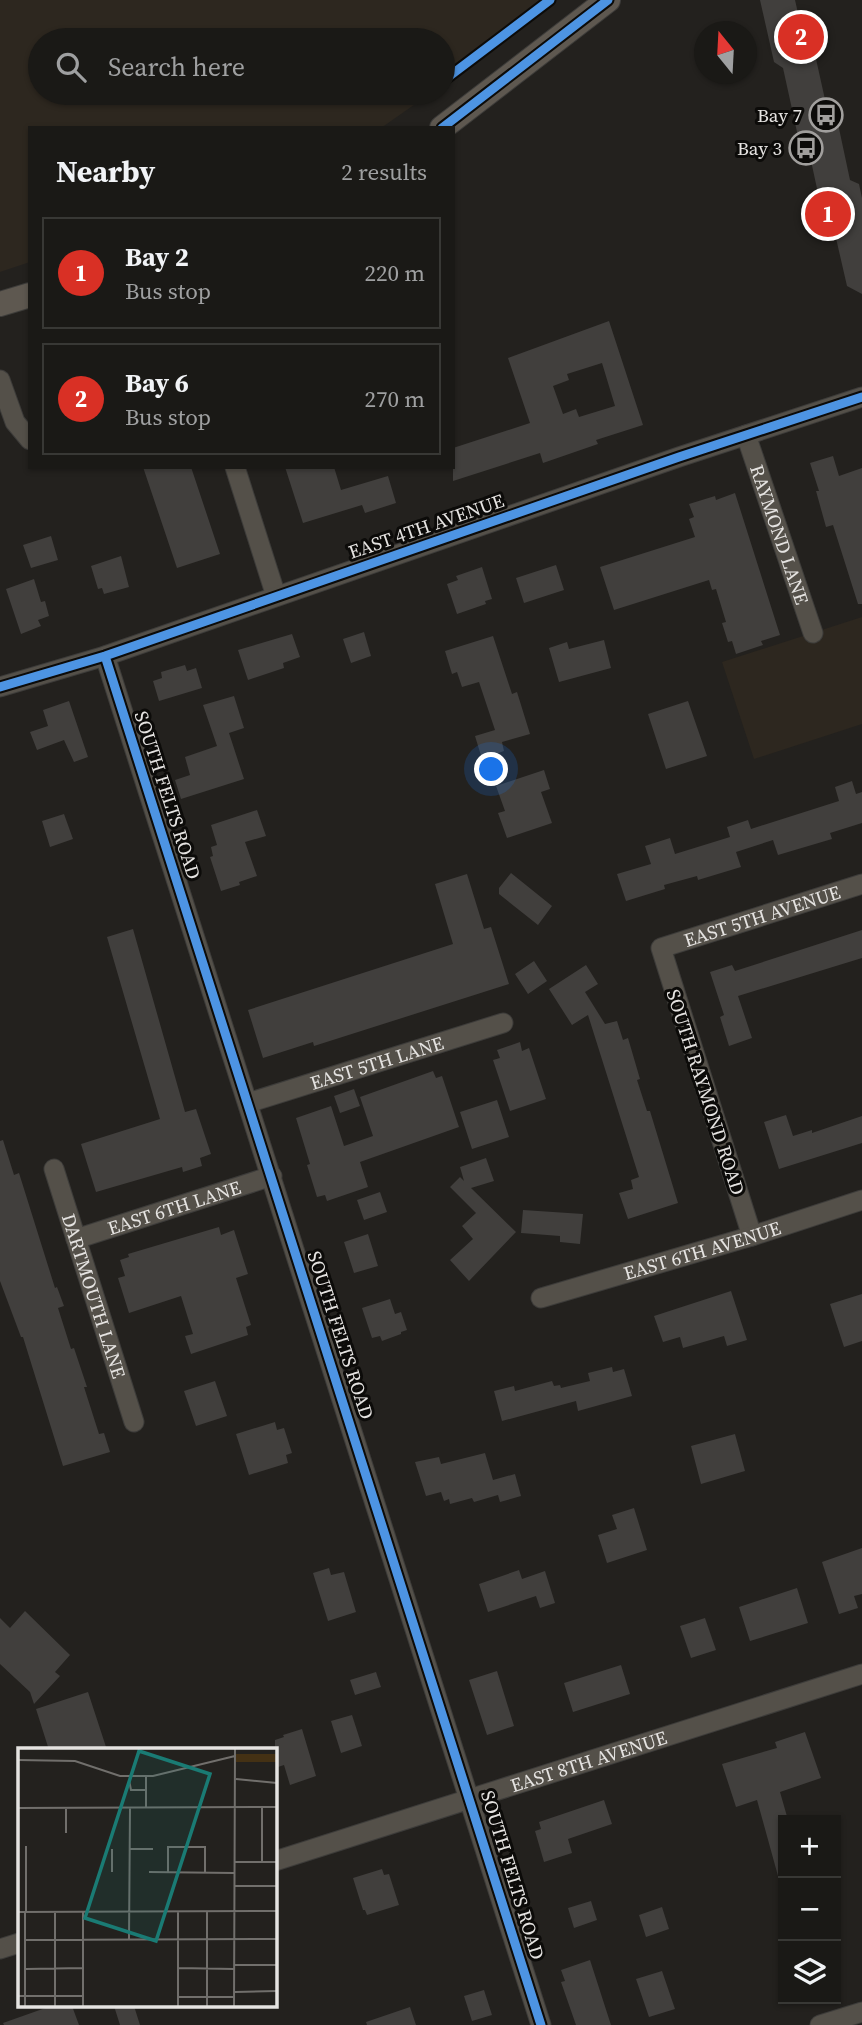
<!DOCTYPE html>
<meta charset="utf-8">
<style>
body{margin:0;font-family:"Source Serif 4",serif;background:#23221f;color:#f1f3f6}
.controls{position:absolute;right:21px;bottom:21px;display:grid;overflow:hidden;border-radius:0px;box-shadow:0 2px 5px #0004}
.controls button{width:63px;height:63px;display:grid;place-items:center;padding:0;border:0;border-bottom:2px solid #383835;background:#1a1916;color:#f1f3f6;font:35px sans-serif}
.compass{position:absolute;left:694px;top:21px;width:63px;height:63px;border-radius:50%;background:#1a1916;box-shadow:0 2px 5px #0004;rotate:342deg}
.you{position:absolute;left:492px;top:770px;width:24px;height:24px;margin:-18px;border:5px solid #fff;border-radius:50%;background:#1a73e8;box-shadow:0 0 0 10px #1a73e833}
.badge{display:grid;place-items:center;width:46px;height:46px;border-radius:50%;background:#d93025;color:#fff;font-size:23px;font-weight:700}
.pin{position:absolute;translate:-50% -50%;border:4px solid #fff;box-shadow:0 2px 7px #0006}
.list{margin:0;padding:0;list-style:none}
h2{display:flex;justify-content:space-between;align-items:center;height:91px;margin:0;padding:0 28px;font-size:30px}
h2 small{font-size:23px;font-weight:400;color:#9fa0a1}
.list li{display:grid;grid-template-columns:46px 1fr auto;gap:21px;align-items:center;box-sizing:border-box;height:112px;margin:0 14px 14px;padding:0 14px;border:2px solid #383835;border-radius:0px}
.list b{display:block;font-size:26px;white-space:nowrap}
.list p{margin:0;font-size:23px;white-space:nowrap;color:#9fa0a1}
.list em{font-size:23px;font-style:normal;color:#9fa0a1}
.icon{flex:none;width:38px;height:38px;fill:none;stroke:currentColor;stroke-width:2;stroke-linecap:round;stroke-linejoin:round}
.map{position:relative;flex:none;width:862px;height:2025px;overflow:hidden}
.search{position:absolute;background:#1a1916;box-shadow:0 2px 5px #0004;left:28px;top:28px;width:427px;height:77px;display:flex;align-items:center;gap:18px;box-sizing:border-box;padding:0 24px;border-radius:38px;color:#9fa0a1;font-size:26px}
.panel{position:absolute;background:#1a1916;box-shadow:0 2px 5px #0004;left:28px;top:126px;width:427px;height:343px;border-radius:0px}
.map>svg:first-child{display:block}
.built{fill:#2d271f}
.building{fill:#413f3d;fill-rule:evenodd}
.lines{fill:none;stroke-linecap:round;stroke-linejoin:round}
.minor-casing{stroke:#3d3c3a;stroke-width:21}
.major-casing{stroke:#3d3c3a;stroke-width:26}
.minor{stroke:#545049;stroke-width:19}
.major{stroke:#5e5850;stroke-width:24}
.cycleway-casing{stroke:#0c0b09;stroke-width:13}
.cycleway{stroke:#4d94e3;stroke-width:9}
.labels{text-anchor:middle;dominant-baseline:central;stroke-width:6;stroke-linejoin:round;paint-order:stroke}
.poi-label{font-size:19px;fill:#e5e3e1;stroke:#0c0b09;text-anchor:end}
.street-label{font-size:19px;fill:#e5e3e1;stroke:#0c0b09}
.inset-road{fill:none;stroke:#716f6c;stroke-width:2}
.view{fill:#1a7b74;fill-opacity:0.15;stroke:#1a7b74;stroke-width:3.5}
.inset-edge{fill:none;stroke:#e5e3e1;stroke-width:3.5}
</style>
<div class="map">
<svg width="862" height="2025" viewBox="0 0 862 2025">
<rect width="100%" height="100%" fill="#23211e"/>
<path class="built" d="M0 0H556L443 84V40H40V93H431L381 128H30V262L0 272Z
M862 617V724L754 759 722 662Z"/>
<path class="building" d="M760 0H795L803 35 812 41 828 113 837 119 850 180 859 184 862 198V294L847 286 830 212 821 207 808 147 799 141 783 68 774 62Z
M609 321 643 425 596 440 598 444 543 463 540 453 453 481V448L530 423 508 358ZM602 363 615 406 579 417 576 409 563 414 553 386 569 380 567 374Z
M833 456 839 476 862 468V604H858L833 525 826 527 816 491H819L810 463Z
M143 467H191L220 554 177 568Z
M285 467H334L341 490 388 476 396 503 365 513 362 505 303 523Z
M735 493 780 635 761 641 763 645 736 654 732 641 728 642 722 623 726 622 716 589 712 590 709 580 614 610 600 567 695 537 689 519 694 517 689 504 715 496 716 500Z
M51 536 58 560 31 568 23 545Z
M121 556 129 587 104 594 102 588 98 589 91 566Z
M556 565 564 590 524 603 516 578Z
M482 567 492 599 485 601 486 604 457 614 447 584 458 580 456 576Z
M34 579 41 602 45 601 49 616 38 620 41 626 21 634 6 589Z
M364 632 371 656 351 663 343 639Z
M292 634 300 657 283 663 284 668 248 680 238 650Z
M493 636 512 694 517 692 530 734 502 742 504 751 482 759 475 736 495 730 479 682 462 687 457 672 452 674 445 651Z
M604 640 611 668 559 682 549 648 567 642 569 649Z
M185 665 187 671 196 668 202 688 159 701 153 681 162 678 161 672Z
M234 696 244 728 229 733 244 779 181 799 175 780 190 775 185 757 217 746 203 705Z
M69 701 88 757 74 762 64 740 37 750 30 732 48 726 43 710Z
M688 701 707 756 666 769 648 714Z
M544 770 550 789 541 792 552 823 507 838 498 813 505 811 496 786Z
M852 781 856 794 862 792V823L830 833 832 839 778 855 773 840 736 852 741 867 698 880 697 876 664 885 665 889 626 901 617 874 651 864 645 846 670 838 675 854 730 837 727 827 748 820 751 829 839 801 835 787Z
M257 810 266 836 245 842 257 876 239 882 240 885 221 891 210 857 213 856 211 847 217 845 211 825Z
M64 814 73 839 50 847 42 821Z
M511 873 552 906 538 925 499 894V888Z
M467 874 484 929 491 927 509 984 314 1046 313 1042 263 1058 248 1010 453 944 435 884Z
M133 929 185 1112 196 1109 211 1154 200 1158 202 1166 183 1172 182 1167 96 1192 81 1144 160 1119 107 937Z
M862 930V958L738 996 752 1038 729 1046 720 1017 724 1015 710 972 732 965 735 971Z
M534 961 547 981 528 994 515 974Z
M586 965 598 984 585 992 605 1024 617 1021 623 1040 628 1038 640 1079 637 1080 647 1111H650L678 1203 628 1219 619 1193 633 1189 631 1180 639 1177 588 1015 572 1025 549 989Z
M520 1042 522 1051 529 1048 546 1099 510 1111 493 1060 500 1058 497 1050Z
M433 1071 436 1078 442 1076 459 1127 360 1162 368 1187 327 1201 325 1195 317 1197 307 1165 310 1164 296 1118 331 1106 344 1146 373 1136 360 1097Z
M354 1089 360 1106 340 1113 334 1096Z
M497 1100 509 1137 472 1149 460 1112Z
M786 1115 793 1136 812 1130V1133L862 1116V1143L779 1169 764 1122Z
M3 1140 14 1175 19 1173 55 1288 57 1287 64 1306 58 1308 71 1349 74 1348 87 1387H84L99 1434 104 1433 110 1452 63 1466 23 1337H21L0 1281V1141Z
M486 1158 494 1181 471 1188 516 1232 469 1281 450 1260 473 1239 462 1226 476 1213 450 1187 460 1177 464 1181 460 1167Z
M380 1192 387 1212 364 1220 357 1200Z
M523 1210 583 1214 580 1244 560 1242V1236L521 1233Z
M219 1227 221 1235 234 1230 248 1274 236 1278 251 1325 246 1327 248 1335 191 1354 185 1336 193 1334 181 1296 129 1313 118 1278 125 1276 120 1260 129 1257 128 1254Z
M368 1234 378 1266 354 1273 344 1242Z
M731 1291 747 1340 727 1346 724 1336 683 1348 680 1337 663 1342 654 1316Z
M862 1294V1341L844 1347 830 1304Z
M390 1299 395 1314 401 1312 407 1330 401 1332V1334L382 1341 380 1336 372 1338 362 1308Z
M612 1367 613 1372 624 1369 632 1396 578 1411 576 1401 502 1421 494 1391 514 1386 515 1391 552 1381 554 1386 560 1385 561 1388 590 1381 588 1373Z
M215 1381 227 1416 196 1426 184 1391Z
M275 1422 277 1430 284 1428 292 1453 286 1455 288 1463 249 1475 236 1434Z
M735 1434 745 1471 701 1484 691 1446Z
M485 1453 493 1480 515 1474 521 1496 500 1502 498 1495 474 1502 472 1498 450 1504 449 1499 444 1501 441 1492 426 1496 415 1462 439 1457 441 1464Z
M634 1508 647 1550 607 1563 598 1535 617 1529 612 1515Z
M862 1548V1594L854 1596 858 1608 839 1614 822 1562Z
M329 1568 331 1575 344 1572 356 1612 328 1621 313 1573Z
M519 1570 522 1579 545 1571 555 1603 540 1608 536 1596 488 1612 479 1584Z
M797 1588 808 1623 750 1641 739 1607Z
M25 1611 70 1655 55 1672 60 1676 34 1704 30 1692 0 1664V1618L10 1628Z
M705 1618 716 1650 691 1658 680 1626Z
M621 1665 630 1694 573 1712 564 1683Z
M497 1671 514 1726 487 1735 469 1680Z
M376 1672 381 1687 355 1695 350 1680Z
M88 1692 107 1750H49L36 1709Z
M352 1715 362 1746 341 1753 331 1721Z
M302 1729 316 1776 290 1785 284 1765 275 1768V1740L284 1737 283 1735Z
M805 1732 821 1778 780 1792 788 1820H783V1876H778L757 1800 736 1807 722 1764 777 1748 775 1742Z
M604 1800 612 1824 568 1839 572 1853 544 1862 535 1831 541 1829 539 1822Z
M382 1869 384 1875 389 1874 399 1905 367 1915 365 1910H363L353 1878Z
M591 1901 597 1920 574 1928 568 1908Z
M662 1907 669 1929 646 1937 639 1915Z
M590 1960 611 2025H576L561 1982 565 1981 561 1970Z
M662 1971 675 2009 649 2017 636 1979Z
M484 1990 492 2015 472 2021 464 1996Z
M51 2006H72L79 2025H4L3 2023Z
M114 2006H134L140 2025H120Z
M410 2007 416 2025H367L366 2022Z"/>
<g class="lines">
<defs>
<g id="minor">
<path d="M0 380 15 422 30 440"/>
<path id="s1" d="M746 435 813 633"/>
<path d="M235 467 276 596"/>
<path d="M105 656 541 2025"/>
<path d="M0 687 105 656 679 457 862 397"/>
<path id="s2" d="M248 1103 503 1023"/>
<path id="s3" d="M54 1169 134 1422"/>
<path id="s4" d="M752 1236 661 948 862 884"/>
<path id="s5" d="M76 1239 272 1176"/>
<path id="s6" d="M541 1298 752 1236 862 1200"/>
<path id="s7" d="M275 1861 862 1674"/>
<path d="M0 1949 19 1943"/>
<path d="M820 2025 862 2012"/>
</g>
<path id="major" d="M442 128 608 0
M0 304 30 295"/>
</defs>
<use href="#minor" class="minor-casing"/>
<use href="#major" class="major-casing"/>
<use href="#minor" class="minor"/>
<use href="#major" class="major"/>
<defs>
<path id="cycleway" d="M443 81 550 0
M442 128 608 0
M105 656 541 2025
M0 687 105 656 679 457 862 397"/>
</defs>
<use href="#cycleway" class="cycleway-casing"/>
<use href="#cycleway" class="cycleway"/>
</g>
<defs>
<symbol id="bus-ring" viewBox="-11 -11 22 22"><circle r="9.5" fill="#0c0b09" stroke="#a19f9d" stroke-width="1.5"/><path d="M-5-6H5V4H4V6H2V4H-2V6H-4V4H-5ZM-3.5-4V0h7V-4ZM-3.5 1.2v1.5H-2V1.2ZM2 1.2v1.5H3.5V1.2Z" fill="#a19f9d"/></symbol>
</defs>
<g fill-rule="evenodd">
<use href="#bus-ring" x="807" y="96" width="38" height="38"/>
<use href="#bus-ring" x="787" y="129" width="38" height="38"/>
</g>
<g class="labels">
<g class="poi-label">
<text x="802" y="115">Bay 7</text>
<text x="782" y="148">Bay 3</text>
</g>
<g class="street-label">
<text transform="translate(426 526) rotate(-19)">EAST 4TH AVENUE</text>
<text stroke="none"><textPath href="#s1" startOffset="105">RAYMOND LANE</textPath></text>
<text transform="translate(168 795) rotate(72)">SOUTH FELTS ROAD</text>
<text stroke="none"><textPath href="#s4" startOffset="408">EAST 5TH AVENUE</textPath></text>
<text stroke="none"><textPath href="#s2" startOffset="135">EAST 5TH LANE</textPath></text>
<text transform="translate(706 1092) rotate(72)">SOUTH RAYMOND ROAD</text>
<text stroke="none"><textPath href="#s5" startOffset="103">EAST 6TH LANE</textPath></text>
<text stroke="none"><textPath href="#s6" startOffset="168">EAST 6TH AVENUE</textPath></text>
<text stroke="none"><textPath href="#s3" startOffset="133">DARTMOUTH LANE</textPath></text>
<text transform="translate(341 1335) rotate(72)">SOUTH FELTS ROAD</text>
<text stroke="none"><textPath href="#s7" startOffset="329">EAST 8TH AVENUE</textPath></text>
<text transform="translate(513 1875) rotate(73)">SOUTH FELTS ROAD</text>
</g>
</g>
<g transform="translate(18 1748)">
<rect width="259" height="259" fill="#23211e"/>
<path d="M218 6H259V14H218Z" fill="#443114"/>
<path class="inset-road" d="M0 12 57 13 102 28H135L217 8M128 28V60M218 31 259 35M111 32 113 42H128M48 59V85M244 59V114M0 60 259 59M8 98V164M112 101H135M216 114H259M94 124V101M131 124 216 125M150 125V99H187V125M216 138H259M0 164 259 163M7 164V259M37 164V259M111 191 112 60M8 192 259 191M216 217H259M160 220 216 221M8 221 65 220M217 244 259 243M0 248H64M160 249H217M65 259V164M160 259V164M189 259V164M216 259 217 0"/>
<path class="view" d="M121 3 192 26 138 193 67 170Z"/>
<rect width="259" height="259" class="inset-edge"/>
</g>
</svg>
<div class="controls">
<button>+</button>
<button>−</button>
<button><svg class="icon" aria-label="layers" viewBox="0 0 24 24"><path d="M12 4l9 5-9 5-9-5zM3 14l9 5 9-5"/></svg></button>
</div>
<svg class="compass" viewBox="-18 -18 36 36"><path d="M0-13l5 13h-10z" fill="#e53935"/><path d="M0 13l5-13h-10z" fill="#9fa0a1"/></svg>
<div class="you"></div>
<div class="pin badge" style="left:828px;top:214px">1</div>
<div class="pin badge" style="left:801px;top:37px">2</div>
<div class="search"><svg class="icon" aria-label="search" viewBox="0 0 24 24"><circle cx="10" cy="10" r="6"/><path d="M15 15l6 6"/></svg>Search here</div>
<section class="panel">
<h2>Nearby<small>2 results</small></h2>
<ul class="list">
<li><span class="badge">1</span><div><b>Bay 2</b><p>Bus stop</p></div><em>220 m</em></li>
<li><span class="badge">2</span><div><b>Bay 6</b><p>Bus stop</p></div><em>270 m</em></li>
</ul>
</section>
</div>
